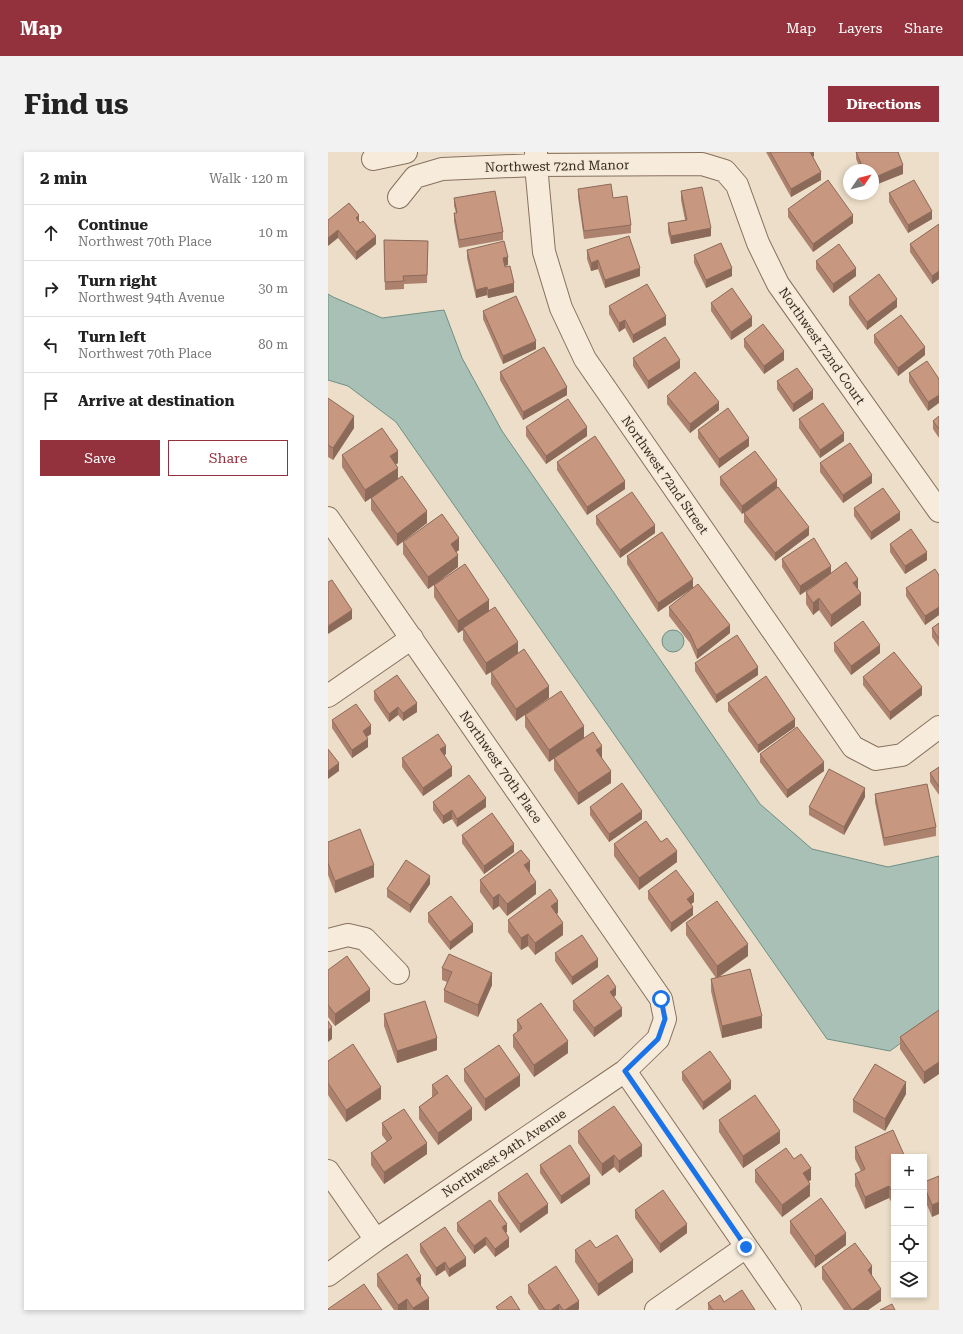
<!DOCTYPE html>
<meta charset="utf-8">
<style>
body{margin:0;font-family:"Roboto Serif",serif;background:#f2f2f2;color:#222}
.controls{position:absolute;right:12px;bottom:12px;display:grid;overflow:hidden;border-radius:0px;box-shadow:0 2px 6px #0003}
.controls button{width:36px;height:36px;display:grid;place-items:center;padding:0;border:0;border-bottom:1px solid #e0e0e0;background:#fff;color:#222;font:20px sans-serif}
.compass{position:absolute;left:515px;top:12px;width:36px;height:36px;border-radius:50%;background:#fff;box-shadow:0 2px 6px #0003;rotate:55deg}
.stop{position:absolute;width:12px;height:12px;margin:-9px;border:3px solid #1a73e8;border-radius:50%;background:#fff}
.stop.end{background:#1a73e8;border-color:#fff;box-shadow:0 1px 4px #0008}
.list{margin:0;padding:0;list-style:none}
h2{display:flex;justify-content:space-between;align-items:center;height:52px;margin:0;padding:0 16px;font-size:17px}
h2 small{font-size:13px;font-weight:400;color:#767676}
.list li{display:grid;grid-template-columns:26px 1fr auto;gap:12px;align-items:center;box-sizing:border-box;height:56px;padding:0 16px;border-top:1px solid #e0e0e0}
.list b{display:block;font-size:15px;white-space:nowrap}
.list p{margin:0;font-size:13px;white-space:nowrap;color:#767676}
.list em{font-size:13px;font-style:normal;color:#767676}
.actions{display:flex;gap:8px;padding:12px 16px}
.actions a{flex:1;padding:9px 0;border:1px solid #93313c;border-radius:0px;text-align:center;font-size:14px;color:#93313c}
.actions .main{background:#93313c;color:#fff}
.icon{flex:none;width:22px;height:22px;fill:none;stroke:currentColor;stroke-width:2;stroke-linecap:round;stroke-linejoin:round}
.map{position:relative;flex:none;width:611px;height:1158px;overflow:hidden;border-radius:0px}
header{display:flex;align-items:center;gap:24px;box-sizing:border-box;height:56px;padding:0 20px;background:#93313c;color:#fff}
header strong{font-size:19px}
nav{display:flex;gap:22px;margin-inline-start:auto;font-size:14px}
.intro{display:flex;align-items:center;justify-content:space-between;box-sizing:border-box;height:96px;padding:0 24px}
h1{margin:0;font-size:28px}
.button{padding:10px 18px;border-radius:0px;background:#93313c;color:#fff;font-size:14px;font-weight:700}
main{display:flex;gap:24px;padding:0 24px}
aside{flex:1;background:#fff;border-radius:0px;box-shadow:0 2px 6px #0003}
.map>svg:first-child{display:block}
.water{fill:#a9c0b7;stroke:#708f84}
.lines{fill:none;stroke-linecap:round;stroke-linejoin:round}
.minor-casing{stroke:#87705e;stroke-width:24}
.minor{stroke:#f7ecdb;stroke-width:22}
.wall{fill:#ac826e}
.shaded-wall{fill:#8c6a5a}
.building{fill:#c89780;stroke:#8c6a5a}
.route{stroke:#1a73e8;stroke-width:5}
.labels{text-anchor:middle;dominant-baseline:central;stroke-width:3;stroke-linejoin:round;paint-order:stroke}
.street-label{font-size:13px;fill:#392a21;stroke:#f4e9d7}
</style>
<header>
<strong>Map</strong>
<nav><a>Map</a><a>Layers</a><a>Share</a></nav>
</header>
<div class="intro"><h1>Find us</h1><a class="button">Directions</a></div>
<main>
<aside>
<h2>2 min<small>Walk · 120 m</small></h2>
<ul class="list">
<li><svg class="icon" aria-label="ahead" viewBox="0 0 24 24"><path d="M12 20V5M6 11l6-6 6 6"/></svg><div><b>Continue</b><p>Northwest 70th Place</p></div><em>10 m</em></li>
<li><svg class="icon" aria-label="right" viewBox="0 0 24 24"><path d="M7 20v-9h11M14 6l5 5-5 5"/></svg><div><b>Turn right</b><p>Northwest 94th Avenue</p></div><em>30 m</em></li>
<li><svg class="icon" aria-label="left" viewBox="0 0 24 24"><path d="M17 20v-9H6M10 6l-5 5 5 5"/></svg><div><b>Turn left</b><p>Northwest 70th Place</p></div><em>80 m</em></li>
<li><svg class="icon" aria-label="arrive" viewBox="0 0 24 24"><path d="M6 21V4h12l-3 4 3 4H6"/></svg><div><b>Arrive at destination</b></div></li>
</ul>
<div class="actions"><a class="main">Save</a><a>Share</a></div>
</aside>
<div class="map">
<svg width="611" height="1158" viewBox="0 0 611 1158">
<rect width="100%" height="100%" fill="#ecdec8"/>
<path class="water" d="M0 142 5 145 54 166 116 158 134 206 174 279 432 652 484 697 560 715 611 704V863L562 899 499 887 68 270 20 234 0 228Z
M334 489a11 11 0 1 1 22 0a11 11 0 1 1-22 0Z"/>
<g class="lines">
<defs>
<path id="minor" d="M208 0V13L216 100 233 156 257 207 525 595 548 607 574 603 611 575
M45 7 78 0
M71 45 87 25 114 17 208 13 374 12 397 19 409 33 430 91 450 132 611 359
M0 366 333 847 337 867 330 887 297 919 48 1088 0 1123
M0 544 84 486
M0 788 20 783 37 787 70 821
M297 919 462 1158
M0 1019 48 1088
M328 1158 418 1095"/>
</defs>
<use href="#minor" class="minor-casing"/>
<use href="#minor" class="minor"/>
</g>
<path class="wall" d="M438 0H486V4L485 5 493 28 463 45Z
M528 0H570L575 22 545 18H533L528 7Z
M250 37 285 46 303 73V81L256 87 250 45Z
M353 39 383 84 343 92 340 80V71L357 68 353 48Z
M561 41 604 67 580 81 561 50Z
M126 46 175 80V88L131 96 126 69V61H128L126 54Z
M460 57 525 71 485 100 460 65Z
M0 68 31 70 48 92 28 108 10 86Z
M611 72V127L604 132 582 100V92Z
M56 88 100 89 99 131 76 132V137L57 138Z
M139 98 180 113 177 114 186 140 160 146 159 143 148 146 139 106Z
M259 98 312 124 277 136 270 117 263 119 259 107Z
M366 103 404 124 378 136 366 111Z
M488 109 528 124 505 141 488 117Z
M521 145 569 155 539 178 521 153Z
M383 151 424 174 403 188 383 159Z
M281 154 338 173 305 191 297 176 291 180 281 162Z
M155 159 208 197 175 212 155 167Z
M546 183 597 203 570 224 546 191Z
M416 187 456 208 436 222 416 195Z
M305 206 352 216 320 237 305 214Z
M172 220 239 243 195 268 172 228Z
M581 221 611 227 600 259 581 230Z
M449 229 485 247 465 260 449 237Z
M339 244 391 258 362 281 339 252Z
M0 246 26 276 5 308 0 305Z
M611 264V286L605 277V269Z
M471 267 516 289 492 306 471 276Z
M198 275 259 284 218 312 198 284Z
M370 278 421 294 391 316 370 286Z
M14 303 70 311 68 312 70 327 99 371 69 394 43 358V346L59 335 37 350 14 315Z
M229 310 297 337 259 363 229 318Z
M492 311 544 331 515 351 492 320Z
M392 325 449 336 414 362 392 333Z
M526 356 572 368 543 388 526 364Z
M416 361 481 383 447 409 416 370Z
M268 364 327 381 292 406 268 372Z
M334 380 330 460 299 412V404Z
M75 390 131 398 128 400 130 415 115 426 161 458 221 546 188 569 163 532V520L158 523 135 488V478L130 481 106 445V433L100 437 75 402Z
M562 392 599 408 577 422 562 400Z
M454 407 503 422 530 439 533 453 503 475 491 458 485 463 478 452V440L499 425 472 443 454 415Z
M611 423V463L597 473 578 444V436Z
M341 455 402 481 369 507 362 491 341 464Z
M611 471V495L604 485V476Z
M506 491 552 501 523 523 506 499Z
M367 511 430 523 388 551 367 519Z
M535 525 594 543 562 568 535 533Z
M46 539 89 560 75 569 70 563 61 570 46 548Z
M400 551 467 575 430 601 400 559Z
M197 563 256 586 274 606 283 631 250 653 226 618V606L221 610 197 575Z
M4 568 43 582 39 585 40 595 24 606 4 576Z
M118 602 116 603 124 624 95 644 74 615V606Z
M432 602 496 619 459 646 432 610Z
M611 615V643L602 630V621Z
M547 642 608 675V684L556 694 547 650Z
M537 645 516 683 481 663V655Z
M105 650 158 655 129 675 124 667 115 672 105 658Z
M262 655 314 667 281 690 262 663Z
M134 683 186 700 156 722 134 691Z
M0 690 46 725 7 741 0 723Z
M333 690 349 710 311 738 286 704V692Z
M202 721 208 742 179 764 171 754 165 758 152 740V728Z
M102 732 82 761 59 745V737Z
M320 739 366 750 363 752 365 763 343 780 320 747Z
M100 761 145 780 122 798 100 770Z
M230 761 228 762 235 783 207 803 200 794 193 798 180 780V768Z
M358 771 420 804 391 825 434 876 394 886 383 839V827L388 826 358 783Z
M227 801 270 815 244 833 227 809Z
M114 816 164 833 150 865 116 850V838L119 830 114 828Z
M0 818 42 849 7 874 0 865Z
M288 843 286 845 294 864 266 885 245 858V849Z
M611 858V922L596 932 572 897V885Z
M56 862 109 898 69 911 56 874Z
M189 868 240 901 206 925 185 895V883L189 880Z
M0 909 53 947 18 970 0 943Z
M136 917 192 934 157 959 136 929Z
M354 920 403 937 375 958 354 928Z
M104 933 144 968 110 993 91 967V955L104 945Z
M578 942 557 979 525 960V948Z
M391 968 452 991 415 1016 391 980Z
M54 971 99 1002 56 1032 43 1013V1001L59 990 54 983Z
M250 979 314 1004 291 1021 286 1015 274 1024 250 991Z
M527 995 566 1005V1053H565L561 1046 537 1057 527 1034V1022L533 1019 527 1007Z
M466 1007 483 1028 481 1029 482 1044 454 1065 427 1030V1018Z
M212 1013 262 1032 233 1052 212 1021Z
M611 1024 604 1065 596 1046V1030Z
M170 1041 220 1061 192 1081 170 1049Z
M307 1058 359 1081 332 1101 307 1066Z
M462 1069 518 1093 487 1116 462 1081Z
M129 1071 179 1080 177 1081 181 1095 167 1105 158 1093 146 1102 129 1079Z
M92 1092 138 1114 121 1125 117 1118 108 1124 92 1100Z
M268 1096 305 1120 270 1144 247 1110V1098Z
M494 1115 553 1149 540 1158H516L494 1127Z
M49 1122 93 1135 101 1158H66L49 1134Z
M200 1133 251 1157 250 1158H211L200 1141Z
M396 1150 427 1158H380V1151Z"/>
<path class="shaded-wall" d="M481 0H486V4L481 7Z
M575 13V22L545 34V26Z
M493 20V28L463 45V37Z
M604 59V67L580 81V73Z
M31 63V71L28 66Z
M525 63V71L485 100V92Z
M383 76V84L343 92V84Z
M10 78V86L0 94V86Z
M48 84V92L28 108V100Z
M180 105V113L175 114V106Z
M270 108V117L263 119V111Z
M312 116V124L277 136V128Z
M404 116V124L378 136V128Z
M528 116V124L505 141V132Z
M611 119V127L604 132V124Z
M186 131V140L160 146V138Z
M159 135V143L148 146V138Z
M569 147V155L539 178V170Z
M338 164V173L305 191V183Z
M424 165V174L403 188V180Z
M297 168V176L291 180V171Z
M208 189V197L175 212V204Z
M597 195V203L570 224V216Z
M456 199V208L436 222V214Z
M352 208V216L320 237V229Z
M239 235V243L195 268V260Z
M485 238V247L465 260V252Z
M611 243V251L600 259V250Z
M391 250V258L362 281V272Z
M26 264V276L5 308V296Z
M259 275V284L218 312V304Z
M516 281V289L492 306V298Z
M421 286V294L391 316V307Z
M70 299V311L62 316V304Z
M70 316V328L37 350V338Z
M544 323V331L515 351V343Z
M449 328V336L414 362V354Z
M297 329V337L259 363V355Z
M99 359V371L69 394V382Z
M572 360V368L543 388V380Z
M327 373V381L292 406V398Z
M481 375V383L447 409V401Z
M131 386V398L123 404V392Z
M599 400V408L577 422V414Z
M130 403V415L100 437V425Z
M503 414V422L472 443V434Z
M365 427V436L330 460V451Z
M530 427V438L525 431Z
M533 441V453L503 475V463Z
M491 446V458L485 463V451Z
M161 448V460L135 476V478L130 481V469Z
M611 455V463L597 473V464Z
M24 458V467L0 482V474Z
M402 473V481L369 507V498Z
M190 490V502L158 523V511Z
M552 493V501L523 523V514Z
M430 515V523L388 551V543Z
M221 534V546L188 569V557Z
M594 535V543L562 568V560Z
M89 551V560L75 569V561Z
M70 555V563L61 570V562Z
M467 567V575L430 601V593Z
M43 573V582L35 587V579Z
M256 574V586L221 610V598Z
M40 587V595L24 606V598Z
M118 594V602L112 606V597Z
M274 594V606L268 610V598Z
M496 610V619L459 646V638Z
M11 611V619L0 627V619Z
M124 615V624L95 644V636Z
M283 619V631L250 653V641Z
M537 636V645L516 683V675Z
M158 646V655L129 675V667Z
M124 658V667L115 672V664Z
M314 659V667L281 690V682Z
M186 692V700L156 722V714Z
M349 699V710L311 738V726Z
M202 709V721L196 713Z
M46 713V725L7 741V729Z
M102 724V732L82 761V753Z
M208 730V742L179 764V752Z
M171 742V754L165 758V746Z
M366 742V750L359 755V747Z
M230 749V761L223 765V754Z
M365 755V763L343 780V771Z
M235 771V783L207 803V791Z
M145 772V780L122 798V790Z
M200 782V794L193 798V786Z
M420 792V804L389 826V814Z
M270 807V815L244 833V825Z
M164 821V833L150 865V853Z
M288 835V843L282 848V840Z
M42 837V849L7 874V862Z
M294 856V864L266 885V876Z
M434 864V876L394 886V874Z
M4 875V887L0 890V878Z
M109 886V898L69 911V899Z
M240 889V901L206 925V913Z
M611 910V922L596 932V920Z
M192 923V934L157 959V947Z
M403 929V937L375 958V950Z
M578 930V942L557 979V967Z
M53 935V947L18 970V958Z
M144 956V968L110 993V981Z
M452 979V991L415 1016V1004Z
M99 991V1002L56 1032V1020Z
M314 993V1004L291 1021V1009Z
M286 1003V1015L274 1024V1012Z
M483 1016V1028L475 1033V1021Z
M262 1024V1032L233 1052V1044Z
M482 1032V1044L454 1065V1053Z
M561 1034V1046L537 1057V1045Z
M565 1041H566V1053H565Z
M611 1050V1062L604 1065V1053Z
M220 1052V1061L192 1081V1072Z
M179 1072V1080L174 1083V1075Z
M359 1072V1081L332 1101V1092Z
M518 1081V1093L487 1116V1104Z
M158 1085V1093L146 1102V1094Z
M181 1086V1095L167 1105V1097Z
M138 1106V1114L121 1125V1117Z
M305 1108V1120L270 1144V1132Z
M117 1110V1118L108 1124V1116Z
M544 1114V1126L540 1118Z
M93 1124V1136L88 1127Z
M553 1137V1149L540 1158H524Z
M101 1146V1158H85V1156Z
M79 1147V1158H70V1153Z
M251 1149V1157L250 1158H237Z
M231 1152V1158H223Z"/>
<path class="building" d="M442 0H482L493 20 463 37Z
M528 0H570L575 13 545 26V18H536Z
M500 28 525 63 485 92 460 57Z
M586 28 604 59 580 73 561 41Z
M283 32 285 46 299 44 303 73 256 79 250 37Z
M374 35 383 76 343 84 340 71 359 68 353 39Z
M167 39 175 80 131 88 126 61H129L126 46Z
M21 51 31 63 28 66 32 71 35 69 48 84 28 100 10 78 0 86V68Z
M611 72V119L604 124 582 92Z
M301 84 312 116 277 128 270 108 263 111 259 98Z
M56 88 100 89 99 123 75 124 76 129 57 130Z
M176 89 180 105 175 106 177 115 182 114 186 131 160 138 159 135 148 138 139 98Z
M393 91 404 116 378 128 366 103Z
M511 92 528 116 505 132 488 109Z
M551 122 569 147 539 170 521 145Z
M319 132 338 164 305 183 297 168 291 171 281 154Z
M404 136 424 165 403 180 383 151Z
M188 144 208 189 175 204 155 159Z
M573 163 597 195 570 216 546 183Z
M435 172 456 199 436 214 416 187Z
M337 185 352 208 320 229 305 206Z
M216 195 239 235 195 260 172 220Z
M599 209 611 227V243L600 250 581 221Z
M469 216 485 238 465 252 449 229Z
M367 220 391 250 362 272 339 244Z
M0 246 26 264 5 296 0 293Z
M240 247 259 275 218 304 198 275Z
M495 251 516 281 492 298 471 267Z
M400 256 421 286 391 307 370 278Z
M611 264V277L605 269Z
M54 276 70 299 62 304 70 316 37 338 14 303Z
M267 284 297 329 259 355 229 310Z
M522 291 544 323 515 343 492 311Z
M427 299 449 328 414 354 392 325Z
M74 324 99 359 69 382 43 346Z
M450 335 481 375 447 401 416 361Z
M555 336 572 360 543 380 526 356Z
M304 340 327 373 292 398 268 364Z
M114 362 131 386 123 392 130 403 100 425 75 390Z
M583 377 599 400 577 414 562 392Z
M334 380 365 427 330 451 299 404Z
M486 386 503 414 472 434 454 407Z
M518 410 530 427 525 431 533 441 503 463 491 446 485 451 478 440Z
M137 412 161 448 130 469 106 433Z
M607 417 611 423V455L597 464 578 436Z
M4 428 24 458 0 474V430Z
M370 432 402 473 369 498 362 482 341 455Z
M167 455 190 490 158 511 135 476Z
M535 469 552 493 523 514 506 491Z
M611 471V487L604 476Z
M409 483 430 515 388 543 367 511Z
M196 497 221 534 188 557 163 520Z
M566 500 594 535 562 560 535 525Z
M69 523 89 551 75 561 70 555 61 562 46 539Z
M438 524 467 567 430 593 400 551Z
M233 539 256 574 221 598 197 563Z
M28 552 43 573 35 579 40 587 24 598 4 568Z
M469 575 496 610 459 638 432 602Z
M265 580 274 594 268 598 283 619 250 641 226 606Z
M110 582 118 594 112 597 124 615 95 636 74 606Z
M0 597 11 611 0 619Z
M611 615V635L602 621Z
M501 617 537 636 516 675 481 655Z
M141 623 158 646 129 667 124 658 115 664 105 650Z
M294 631 314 659 281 682 262 655Z
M599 632 608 675 556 686 547 642Z
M164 661 186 692 156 714 134 683Z
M318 669 333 690 339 686 349 699 311 726 286 692Z
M32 677 46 713 7 729 0 711V690Z
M193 698 202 709 196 713 208 730 179 752 171 742 165 746 152 728Z
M78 708 102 724 82 753 59 737Z
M348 718 366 742 359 747 365 755 343 771 320 739Z
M222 737 230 749 223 754 235 771 207 791 200 782 193 786 180 768Z
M123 744 145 772 122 790 100 761Z
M389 749 420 792 389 814 358 771Z
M254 783 270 807 244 825 227 801Z
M121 802 164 821 150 853 116 838 124 820 114 816Z
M19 804 42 837 7 862 0 853V818Z
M422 817 434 864 394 874 383 827Z
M280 823 288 835 282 840 294 856 266 876 245 849Z
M97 849 109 886 69 899 56 862Z
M213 851 240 889 206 913 185 883 194 876 189 868Z
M611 858V910L596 920 572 885Z
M0 869 4 875 0 878Z
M25 892 53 935 18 958 0 931V909Z
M171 893 192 923 157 947 136 917Z
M382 899 403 929 375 950 354 920Z
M547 912 578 930 557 967 525 948Z
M119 923 144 956 110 981 91 955 110 941 104 933Z
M427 943 452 979 415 1004 391 968Z
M286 954 314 993 291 1009 286 1003 274 1012 250 979Z
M76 957 99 991 56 1020 43 1001 64 986 54 971Z
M565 978 577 1005H566V1041H565L561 1034 537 1045 527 1022 537 1017 527 995Z
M242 993 262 1024 233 1044 212 1013Z
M458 996 466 1007 473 1002 483 1016 475 1021 482 1032 454 1053 427 1018Z
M199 1021 220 1052 192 1072 170 1041Z
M611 1024V1050L604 1053 596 1034V1030Z
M335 1038 359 1072 332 1092 307 1058Z
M493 1046 518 1081 487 1104 462 1069Z
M162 1048 179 1072 174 1075 181 1086 167 1097 158 1085 146 1094 129 1071Z
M117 1075 138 1106 121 1117 117 1110 108 1116 92 1092Z
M289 1083 305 1108 270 1132 247 1098 262 1088 268 1096Z
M527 1091 544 1114 540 1118 553 1137 524 1158 494 1115Z
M79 1102 93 1124 88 1127 101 1146 85 1156 79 1147 70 1153 49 1122Z
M228 1114 251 1149 237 1158H235L231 1152 223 1158H217L200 1133Z
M36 1132 54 1158H0V1157Z
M414 1138 427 1158H385L380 1151 392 1143 396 1150Z
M183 1144 192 1158H170L168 1155Z
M564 1152 567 1158H552Z"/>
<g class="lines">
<path class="route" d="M333 847 337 867 330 887 297 919 418 1095"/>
</g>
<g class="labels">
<g class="street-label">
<text transform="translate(229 14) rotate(-1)">Northwest 72nd Manor</text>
<text transform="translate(494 194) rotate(55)">Northwest 72nd Court</text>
<text transform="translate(337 323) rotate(55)">Northwest 72nd Street</text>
<text transform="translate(173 615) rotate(55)">Northwest 70th Place</text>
<text transform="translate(176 1001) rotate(-34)">Northwest 94th Avenue</text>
</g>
</g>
</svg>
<div class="controls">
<button>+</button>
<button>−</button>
<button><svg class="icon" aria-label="locate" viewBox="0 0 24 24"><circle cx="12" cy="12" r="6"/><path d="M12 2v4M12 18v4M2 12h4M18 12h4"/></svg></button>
<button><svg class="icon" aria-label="layers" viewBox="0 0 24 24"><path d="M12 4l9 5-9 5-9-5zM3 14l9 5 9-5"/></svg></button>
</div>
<svg class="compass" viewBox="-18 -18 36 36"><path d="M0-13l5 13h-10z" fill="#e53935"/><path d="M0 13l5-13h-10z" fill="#767676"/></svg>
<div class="stop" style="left:333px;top:847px"></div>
<div class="stop end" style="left:418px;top:1095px"></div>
</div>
</main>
